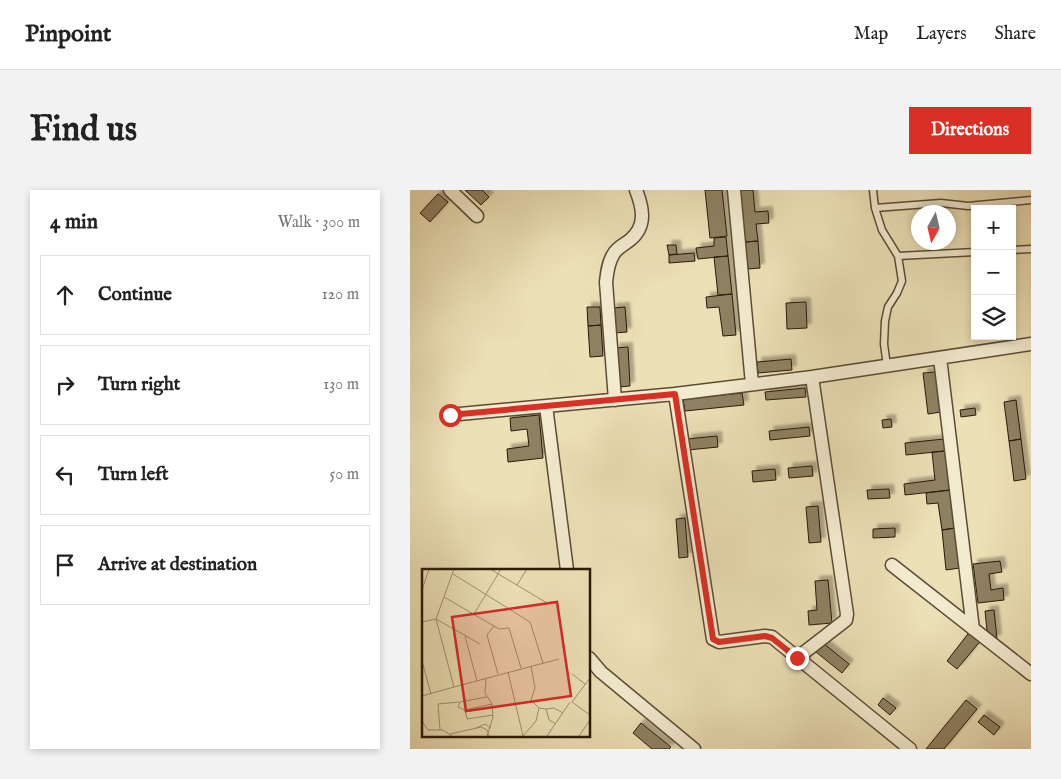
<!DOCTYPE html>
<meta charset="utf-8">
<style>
body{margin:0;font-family:"IM FELL English",serif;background:#f2f2f2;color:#222}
.controls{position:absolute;right:15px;top:15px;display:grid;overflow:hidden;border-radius:0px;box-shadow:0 2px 8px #0003}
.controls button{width:45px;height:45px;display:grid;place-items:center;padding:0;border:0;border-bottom:1px solid #e0e0e0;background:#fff;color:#222;font:25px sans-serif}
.compass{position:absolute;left:501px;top:15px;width:45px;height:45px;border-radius:50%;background:#fff;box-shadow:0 2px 8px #0003;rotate:188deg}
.stop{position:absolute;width:15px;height:15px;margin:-11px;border:4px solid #d93025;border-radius:50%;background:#fff}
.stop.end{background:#d93025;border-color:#fff;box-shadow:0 1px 5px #0008}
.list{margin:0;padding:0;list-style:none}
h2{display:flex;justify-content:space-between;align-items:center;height:65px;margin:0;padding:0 20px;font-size:21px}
h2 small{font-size:16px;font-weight:400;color:#767676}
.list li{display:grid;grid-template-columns:32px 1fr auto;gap:15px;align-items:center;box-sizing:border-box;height:80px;margin:0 10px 10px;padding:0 10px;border:1px solid #e0e0e0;border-radius:0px}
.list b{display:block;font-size:19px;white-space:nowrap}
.list em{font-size:16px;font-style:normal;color:#767676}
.icon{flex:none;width:28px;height:28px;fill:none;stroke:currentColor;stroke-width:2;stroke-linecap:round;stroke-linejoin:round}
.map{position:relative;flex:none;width:621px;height:559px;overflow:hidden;border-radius:0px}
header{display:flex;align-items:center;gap:30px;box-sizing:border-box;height:70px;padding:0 25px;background:#fff;border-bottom:1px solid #e0e0e0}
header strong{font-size:24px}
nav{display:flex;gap:28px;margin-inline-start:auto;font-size:18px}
.intro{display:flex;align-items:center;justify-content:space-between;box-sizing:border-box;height:120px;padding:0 30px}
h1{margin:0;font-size:35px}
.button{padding:12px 22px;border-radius:0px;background:#d93025;color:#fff;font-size:18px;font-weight:700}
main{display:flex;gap:30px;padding:0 30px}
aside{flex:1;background:#fff;border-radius:0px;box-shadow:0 2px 8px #0003}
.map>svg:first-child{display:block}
.building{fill:#8e8162;stroke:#291a08;filter:url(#shadow)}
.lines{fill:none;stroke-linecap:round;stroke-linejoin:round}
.lane-casing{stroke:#5a4c34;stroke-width:9}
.street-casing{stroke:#5a4c34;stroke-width:15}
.lane{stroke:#f3ebd0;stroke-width:6}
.street{stroke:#f3ebd0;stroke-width:12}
.route{stroke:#d93025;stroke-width:6}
.inset-road{fill:none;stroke:#9e9170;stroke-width:1}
.view{fill:#d62828;fill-opacity:0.15;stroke:#d62828;stroke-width:2.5}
.inset-edge{fill:none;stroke:#291a08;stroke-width:2.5}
</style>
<header>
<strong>Pinpoint</strong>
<nav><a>Map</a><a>Layers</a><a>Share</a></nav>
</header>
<div class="intro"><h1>Find us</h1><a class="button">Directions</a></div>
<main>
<aside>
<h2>4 min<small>Walk · 300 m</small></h2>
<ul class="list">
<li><svg class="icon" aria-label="ahead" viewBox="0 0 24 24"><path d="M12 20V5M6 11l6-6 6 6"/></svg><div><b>Continue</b></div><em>120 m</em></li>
<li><svg class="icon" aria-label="right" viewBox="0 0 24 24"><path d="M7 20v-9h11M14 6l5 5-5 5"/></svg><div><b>Turn right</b></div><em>130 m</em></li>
<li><svg class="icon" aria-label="left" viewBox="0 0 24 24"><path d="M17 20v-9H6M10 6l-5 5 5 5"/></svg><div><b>Turn left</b></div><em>50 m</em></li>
<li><svg class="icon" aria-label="arrive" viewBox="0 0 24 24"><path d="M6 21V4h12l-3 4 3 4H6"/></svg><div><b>Arrive at destination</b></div></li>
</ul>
</aside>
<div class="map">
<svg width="621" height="559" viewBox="0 0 621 559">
<defs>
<filter id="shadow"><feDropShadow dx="4.5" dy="-4.5" stdDeviation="1" flood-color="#0004"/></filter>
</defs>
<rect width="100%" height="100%" fill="#ece0b6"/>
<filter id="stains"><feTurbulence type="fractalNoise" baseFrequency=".004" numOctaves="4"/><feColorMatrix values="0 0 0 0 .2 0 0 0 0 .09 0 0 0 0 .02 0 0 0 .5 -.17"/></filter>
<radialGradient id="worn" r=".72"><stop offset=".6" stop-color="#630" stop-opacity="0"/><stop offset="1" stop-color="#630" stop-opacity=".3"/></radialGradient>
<path class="building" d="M55 0H72L79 7 71 15Z
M295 0H312L317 46 300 48Z
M330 0H343L345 22 358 21 359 33 346 34 348 51 335 52Z
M28 4 38 12 20 32 10 23Z
M316 47 318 66 288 69 286 58 304 56V48Z
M348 51 350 78 338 79 335 52Z
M257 55H266L267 64 259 65Z
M284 63 285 71 259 73V65Z
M318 66 322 104 308 105 304 67Z
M322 104 326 145 313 146 309 117 297 118 296 107Z
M396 112 397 138 377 139 376 113Z
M177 117H190L191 135 178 136Z
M215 117 217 142 204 143 202 118Z
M191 135 193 166 180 167 178 136Z
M218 157 220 196 208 197 205 158Z
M381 169 382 180 348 183 347 172Z
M526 182 531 222 518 224 513 183Z
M395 198 396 207 356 210 355 202Z
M332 203 334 215 275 221 273 209Z
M606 210 611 249 599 251 594 212Z
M565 218 566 225 551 227 550 220Z
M129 225 133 268 98 272 97 259 119 256 117 239 101 241 100 228Z
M481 229 482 237 473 238 472 230Z
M399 237 400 246 360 250 359 241Z
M307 246 308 257 278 260 277 249Z
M534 249 535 261 496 265 495 253Z
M611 249 616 289 604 291 599 251Z
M535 261 540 300 495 305 494 294 525 290 522 262Z
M402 276 403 286 379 288 378 278Z
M365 279 366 290 343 292 342 281Z
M479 299 480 308 458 309 457 300Z
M540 300 545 338 532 340 528 313 517 314 516 303Z
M408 316 411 352 399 353 396 317Z
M275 328 278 367 269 368 266 329Z
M485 338V347L463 348V339Z
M545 338 550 378 536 380 532 340Z
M590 371 592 382 579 384 581 400 593 398 594 410 568 413 563 374Z
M418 390 422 433 399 435 398 421 407 420 405 391Z
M584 420 587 449 578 450 575 421Z
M561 440 572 449 547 479 537 471Z
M413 453 439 474 432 483 406 462Z
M473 508 486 518 480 525 468 515Z
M556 510 567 519 534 559H516Z
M574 525 590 537 584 545 568 532Z
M231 533 261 557 259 559H242L223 543Z"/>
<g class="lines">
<defs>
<path id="lane" d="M463 0 465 18 472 40 488 66 492 91 487 103 478 117 475 131 474 154 477 176
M465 18 531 13 558 16 621 10
M602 60 621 59
M488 66 565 62"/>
<path id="street" d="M40 0 67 26
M324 0 342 194
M530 168 563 439
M265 204 303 449 309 452 355 446 362 447 500 559
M205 210 196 92C197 83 198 73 203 65 207 57 214 55 220 50 237 36 233 18 226 0
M136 216 157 380
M39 225 265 204 402 187 621 154
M482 375 621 484
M179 468 191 482 284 559
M387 468 436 430 437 424 402 187"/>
</defs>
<use href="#lane" class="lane-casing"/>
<use href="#street" class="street-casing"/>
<use href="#lane" class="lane"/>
<use href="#street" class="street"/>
</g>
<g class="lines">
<path class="route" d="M40 225 265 204 303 449 309 452 355 446 362 448 387 468"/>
</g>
<g transform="translate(12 379)">
<rect width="168" height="168" fill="#ece0b6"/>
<path class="inset-road" d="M68 0 125 34M31 5 108 53 121 94M95 16 105 0M0 21 7 0M22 28 77 60 87 59 99 99M52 45 79 0M14 50 32 118 137 90M14 50 58 75M0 53 14 50 32 0M72 57 65 66 76 105M43 67 55 112M0 92 9 125M109 97 113 119 109 131 117 139 124 140 127 151 134 155M86 103 101 167M150 105 163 115M64 109 63 124 70 135 71 148 65 167M168 109 150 133 168 146M0 127 32 118M65 128 38 133 36 138 43 141 70 135M124 140 132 139 141 144M43 141 45 150 71 146M0 152 6 161H21L30 167M54 159 63 155 69 159M18 161 16 135 37 133M28 165 59 158 65 161 67 167M101 167 114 152 117 139M125 167 148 133M157 167 168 151"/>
<path class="view" d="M135 33 149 127 44 142 30 48Z"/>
<rect width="168" height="168" class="inset-edge"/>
</g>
<rect width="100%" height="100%" filter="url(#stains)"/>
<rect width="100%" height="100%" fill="url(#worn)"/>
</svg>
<div class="controls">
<button>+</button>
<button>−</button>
<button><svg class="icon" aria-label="layers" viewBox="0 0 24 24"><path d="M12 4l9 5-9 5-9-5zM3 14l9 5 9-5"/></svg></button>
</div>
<svg class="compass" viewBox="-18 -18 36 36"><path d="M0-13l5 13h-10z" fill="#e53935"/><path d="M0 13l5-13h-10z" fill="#767676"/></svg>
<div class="stop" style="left:40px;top:225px"></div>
<div class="stop end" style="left:387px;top:468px"></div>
</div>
</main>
